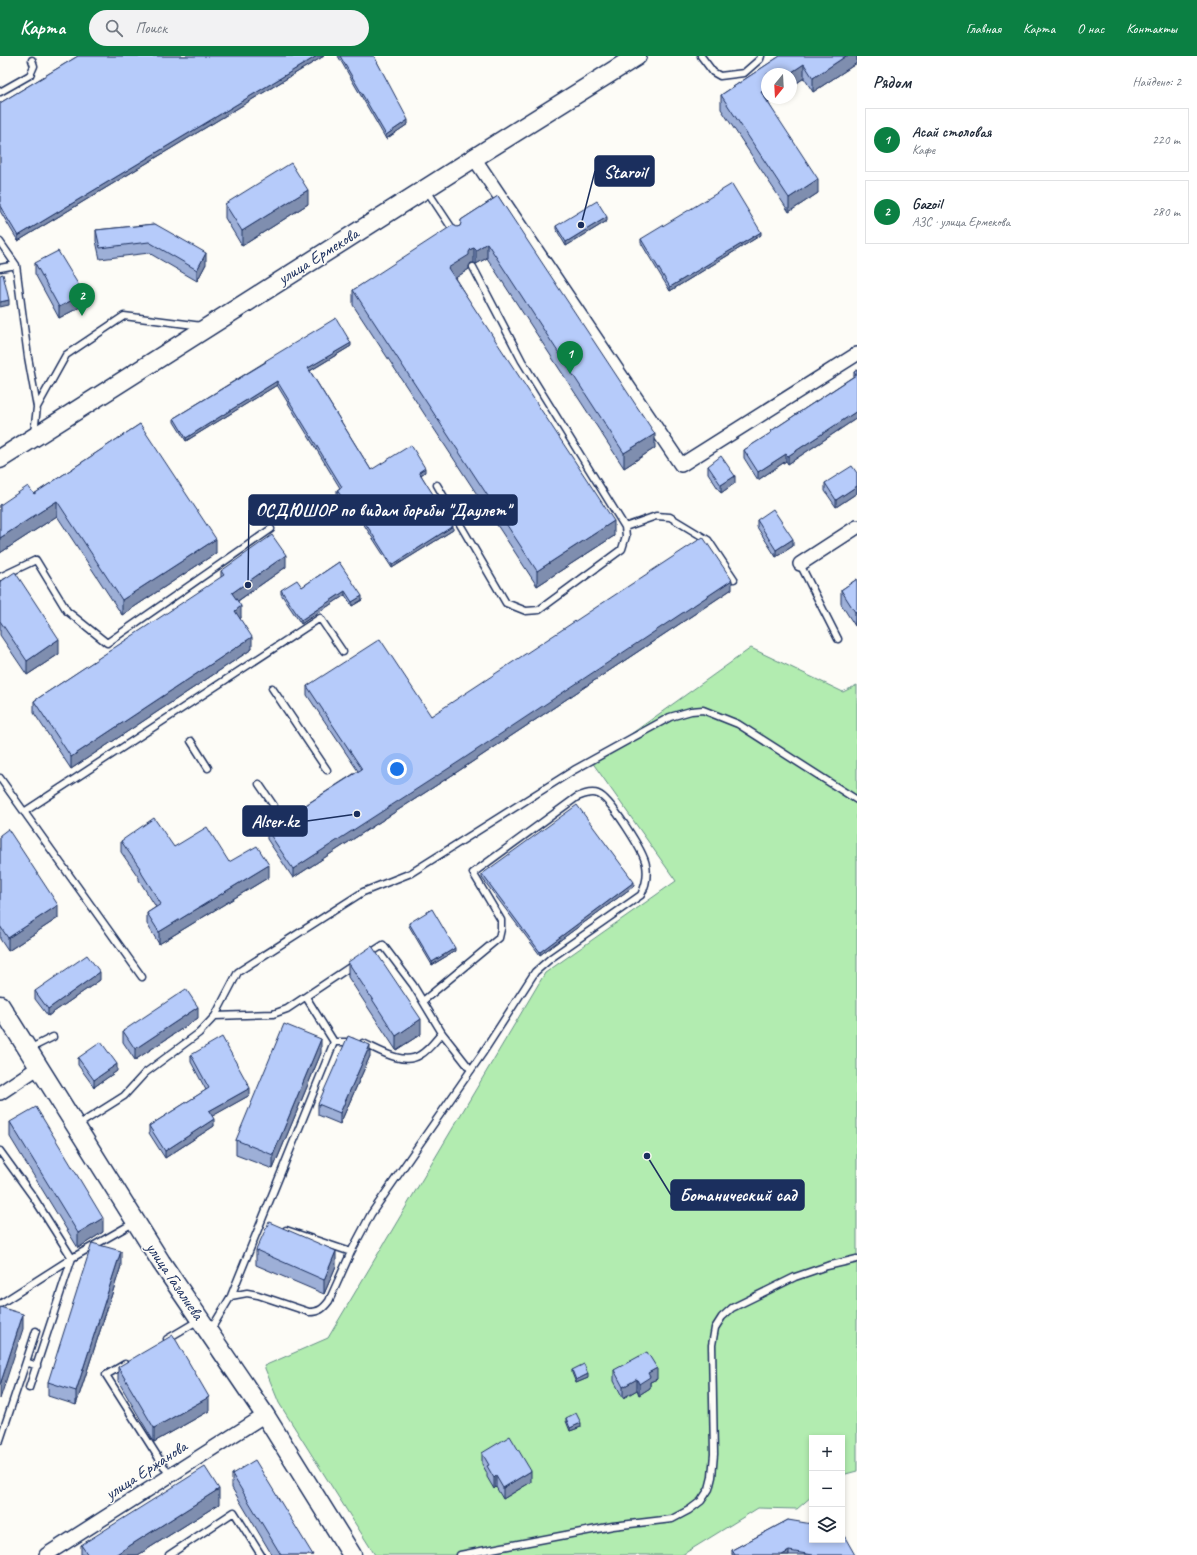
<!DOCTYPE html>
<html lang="ru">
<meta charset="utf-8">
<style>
body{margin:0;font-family:Caveat,sans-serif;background:#f2f2f3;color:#1f2937}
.controls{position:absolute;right:12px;bottom:12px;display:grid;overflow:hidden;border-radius:0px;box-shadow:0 2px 6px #0003}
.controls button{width:36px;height:36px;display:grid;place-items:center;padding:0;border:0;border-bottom:1px solid #e0e1e3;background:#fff;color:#1f2937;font:20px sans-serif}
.compass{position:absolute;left:761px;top:12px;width:36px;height:36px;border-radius:50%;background:#fff;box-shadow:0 2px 6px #0003;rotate:198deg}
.you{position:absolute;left:397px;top:713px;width:14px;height:14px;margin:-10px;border:3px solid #fff;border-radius:50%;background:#1a73e8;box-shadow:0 0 0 6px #1a73e833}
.badge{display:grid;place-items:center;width:26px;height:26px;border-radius:50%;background:#0b8043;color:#fff;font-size:13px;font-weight:700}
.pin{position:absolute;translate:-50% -33px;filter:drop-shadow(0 1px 2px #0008)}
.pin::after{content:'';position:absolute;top:21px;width:14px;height:12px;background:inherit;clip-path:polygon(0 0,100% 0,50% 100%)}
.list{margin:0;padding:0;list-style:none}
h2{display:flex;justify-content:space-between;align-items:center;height:52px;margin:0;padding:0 16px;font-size:17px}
h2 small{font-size:13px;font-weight:400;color:#747a83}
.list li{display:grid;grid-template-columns:26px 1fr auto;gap:12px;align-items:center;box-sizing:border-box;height:64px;margin:0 8px 8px;padding:0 8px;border:1px solid #e0e1e3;border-radius:0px}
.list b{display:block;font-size:15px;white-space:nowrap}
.list p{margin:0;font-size:13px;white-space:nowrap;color:#747a83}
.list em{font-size:13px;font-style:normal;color:#747a83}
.icon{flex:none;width:22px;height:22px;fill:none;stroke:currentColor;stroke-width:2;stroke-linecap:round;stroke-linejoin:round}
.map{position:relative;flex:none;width:857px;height:1499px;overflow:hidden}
header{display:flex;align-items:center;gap:24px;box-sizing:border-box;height:56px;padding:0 20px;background:#0b8043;color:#fff}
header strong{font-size:19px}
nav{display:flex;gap:22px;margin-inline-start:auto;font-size:14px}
.search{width:280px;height:36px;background:#f2f2f3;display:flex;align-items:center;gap:10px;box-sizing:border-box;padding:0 14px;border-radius:22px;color:#747a83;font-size:15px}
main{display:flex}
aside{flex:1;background:#fff}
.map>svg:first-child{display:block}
.green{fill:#b2ecb0;stroke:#668e87}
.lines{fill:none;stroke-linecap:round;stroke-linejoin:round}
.service-casing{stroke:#1b2f5e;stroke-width:9}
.minor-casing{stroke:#1b2f5e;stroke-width:16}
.secondary-casing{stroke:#1b2f5e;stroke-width:21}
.service{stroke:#fdfcf7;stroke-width:6}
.minor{stroke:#fdfcf7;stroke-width:13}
.secondary{stroke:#fdfcf7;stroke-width:18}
.wall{fill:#9dafd7;stroke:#1b2f5e}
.shaded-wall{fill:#7f8eaf;stroke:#1b2f5e}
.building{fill:#b6cbfa;stroke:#1b2f5e}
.labels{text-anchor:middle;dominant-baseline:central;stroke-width:3;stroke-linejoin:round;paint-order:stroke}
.street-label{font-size:17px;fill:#1b2f5e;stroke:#fdfcf7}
.leader{fill:none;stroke:#1b2f5e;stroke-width:1.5}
.callout-dot{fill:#1b2f5e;stroke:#fdfcf7;stroke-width:1.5}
.callout{fill:#1b2f5e;stroke:#1b2f5e;stroke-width:1.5}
.callout-label{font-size:18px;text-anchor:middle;font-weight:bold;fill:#fff}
</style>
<header>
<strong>Карта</strong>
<div class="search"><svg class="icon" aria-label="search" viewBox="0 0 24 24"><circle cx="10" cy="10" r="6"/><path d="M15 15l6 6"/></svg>Поиск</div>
<nav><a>Главная</a><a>Карта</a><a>О нас</a><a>Контакты</a></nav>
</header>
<main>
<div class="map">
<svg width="857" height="1499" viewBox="0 0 857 1499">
<rect width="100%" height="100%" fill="#fdfcf7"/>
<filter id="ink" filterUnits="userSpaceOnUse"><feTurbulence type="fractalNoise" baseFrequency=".025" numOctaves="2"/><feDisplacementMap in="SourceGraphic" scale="8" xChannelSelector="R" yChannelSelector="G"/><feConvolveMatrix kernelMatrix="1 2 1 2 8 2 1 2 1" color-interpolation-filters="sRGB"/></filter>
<g filter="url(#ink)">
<path class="green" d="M751 592 843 636 857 629V1415L842 1419V1382H812V1440L797 1453 758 1452 682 1499H375L279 1347 264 1310 328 1282 545 917 676 825 592 706Z"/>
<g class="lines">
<defs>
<path id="service" d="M701 0 713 16 720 20 744 17 760 3 761 0
M0 36 30 19 34 10 32 4
M426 133 455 177
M0 186 16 209 28 301 37 351
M0 212 16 209
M34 377 37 351 66 299 124 260 202 270
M437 429 506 547 526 555 539 554 622 493 626 480 625 471 522 305 473 211
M625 471 656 460 670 461 708 484 734 523
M800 508 838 583
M0 521 36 504 67 555 107 587 271 473
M272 632 327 714
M191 685 208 712
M0 722 142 921
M259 728 274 750
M24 756 320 562 343 596
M369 898 383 889 413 929 442 977 471 1014
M306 941 334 986
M215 960 273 958 287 953 353 909
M334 986H352
M363 987C379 994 403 1010 420 999 429 994 435 985 442 977
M29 993 53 981
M78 1069 124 1040 145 1017 199 977 215 960 238 916 363 836 411 817 574 714 670 661 691 655 703 654 738 668 857 744
M0 1095 34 1142 72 1202 135 1166
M286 1174 351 1196
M231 1240 247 1237 258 1239 309 1256C319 1256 323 1253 329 1245L351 1196 371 1158 482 998 535 916 551 902 641 839C646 829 648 820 646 809 644 796 610 742 598 738 591 735 583 739 577 741L473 817 501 864V873L499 882 423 945
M0 1248 72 1202 29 1332
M210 1275 231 1240 334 986
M167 1283 199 1264
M26 1306 36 1275
M125 1308 106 1319 170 1420
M0 1384 26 1306 37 1310
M169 1499 234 1456 261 1499
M460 1499 613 1470 672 1463 689 1454 701 1445 709 1433 712 1421 714 1398 712 1289 715 1272 722 1261 732 1252 795 1221 827 1210 857 1203"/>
<path id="minor" d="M474 102 681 409 857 298
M800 508 857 471
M0 1037 39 1011
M46 1499 265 1359"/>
<path id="secondary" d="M0 403 474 102 637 0
M0 949 161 1206 265 1359 352 1499"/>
</defs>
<use href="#service" class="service-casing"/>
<use href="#minor" class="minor-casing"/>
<use href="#secondary" class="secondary-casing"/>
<use href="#service" class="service"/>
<use href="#minor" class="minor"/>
<use href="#secondary" class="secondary"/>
</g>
<path class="wall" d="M78 0H324L18 185 0 155V47Z
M338 0H374L408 68 386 83Z
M780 0H857V7L813 36 804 22 791 31V18L767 42H774L768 46 818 137 789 156 721 53V39Z
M498 140 655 392 624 412 487 202 476 208 474 207H471L469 210V213L455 222 614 480 537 530 353 249V234L457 171 460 170 461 168V164Z
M225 148H308L242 190 225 162Z
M607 165 566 190 556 173V170Z
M155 168 206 208 197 225 149 197 100 203 96 185V174Z
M761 179 670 235 641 187V183Z
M35 207 84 249 59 262 35 218Z
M351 290 310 315 371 414 425 416 421 419 453 474 392 512 357 458 352 461 337 438V434L340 432 277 329 186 385 174 366V362L265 306V305Z
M857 314V362L788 408 786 405 758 424 744 402V394L771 377V375L854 320V316Z
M140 368 216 497 122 559 57 460 0 497V449L34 438Z
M708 410 735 427 721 437 708 417Z
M857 417V437L836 451 825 435V427Z
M757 464 793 490 776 501 757 471Z
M339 506 362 544 352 550 345 539 301 568 281 538V534L302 531Z
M286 511 238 545 241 562 240 563 252 593 71 713 34 657V645L221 522V515Z
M857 523 855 570 841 548V534Z
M0 526 59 598 27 619 0 579Z
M732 533 460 714 293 822 267 783V774L358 715 307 639V630L431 660Z
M0 779 58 862 8 895 0 883Z
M121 785 174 791 229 806 269 821 159 888 147 868V857L156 851 139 824V822L121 796Z
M482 818 634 830 540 899 482 822Z
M409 867 455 895 432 909 409 870Z
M348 906 421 978 396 994 348 921Z
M100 924 48 960 35 943V935Z
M198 962 135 1004 123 986V975Z
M321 997 273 1113 236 1099V1084Z
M191 999 250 1039 212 1060 214 1070 165 1102 149 1077V1070L206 1034 191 1006Z
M370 1000 340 1068 318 1059V1048Z
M78 1002 117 1015 94 1031 78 1009Z
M10 1066 103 1176 78 1192 10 1081Z
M256 1194 336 1210 324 1238 256 1209Z
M121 1210 76 1349 48 1340V1326Z
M118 1311 209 1355 154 1386 118 1325Z
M572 1314 588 1322 576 1327 572 1317Z
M614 1314 657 1323 650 1326V1332L639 1339 637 1334 623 1342 614 1325Z
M566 1362 581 1371 570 1375 566 1365Z
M482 1397 531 1426 503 1443 496 1431 494 1433 487 1421V1417L482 1408Z
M232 1418 313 1499H272L232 1432Z
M219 1448 138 1499H81V1489Z
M788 1464 855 1499H732V1494Z"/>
<path class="shaded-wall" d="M317 0H324L18 185V180Z
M846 0H857V7L813 36V22Z
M804 8V22L791 31V18H789Z
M767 32V42H774L761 50V36Z
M408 64V68L386 83V79Z
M818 123V137L789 156V142Z
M308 134V148L242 190V175Z
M607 161V165L566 190V186Z
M761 176V179L670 235V231Z
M487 187V202L476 208V194Z
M474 192V207H471L469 210V213L448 227V212L469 196 471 193Z
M206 197V208L197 225V214Z
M84 238V249L59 262V251Z
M9 244V249L0 251V246Z
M351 287V290L308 316V312Z
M277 325V329L186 385V382Z
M857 355V362L788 408V400Z
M655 378V392L624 412V397Z
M786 398V405L758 424V416Z
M425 412V416L419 420V416Z
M735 420V427L721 437V429Z
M857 430V437L836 451V444Z
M57 445V460L0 497V482Z
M357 454V458L352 461V457Z
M614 465V480L537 530V515Z
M453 470V474L392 512V509Z
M216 483V497L122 559V544Z
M793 483V490L776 501V494Z
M286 499V511L232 549V537Z
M732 524V533L460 714 293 822V813Z
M345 535V539L301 568V564Z
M362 540V544L352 550V546Z
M241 550V562L235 567V555Z
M857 555V569L855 570V556Z
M252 581V593L71 713V701Z
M59 583V598L27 619V605Z
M269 809V821L159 888V876Z
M634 826V830L540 899V896Z
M58 849V862L8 895V882Z
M455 892V895L432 909V906Z
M100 916V924L48 960V953Z
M198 951V962L135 1004V993Z
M421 963V978L396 994V980Z
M321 983V997L273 1113V1099Z
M370 989V1000L340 1068V1057Z
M117 1008V1015L94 1031V1024Z
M250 1032V1039L209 1062V1055Z
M214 1063V1070L165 1102V1095Z
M103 1162V1176L78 1192V1177Z
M121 1195V1210L76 1349V1335Z
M336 1195V1210L324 1238V1224Z
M23 1258V1273L0 1343V1329Z
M657 1312V1323L650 1326V1332L639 1339V1328L648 1317Z
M588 1318V1322L576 1327V1324Z
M637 1323V1334L623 1342V1331Z
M209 1341V1355L154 1386V1372Z
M581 1367V1371L570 1375V1372Z
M531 1415V1426L503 1443V1432Z
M496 1420V1431L494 1433V1422Z
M219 1433V1448L138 1499H115Z
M789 1495V1499H782Z"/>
<path class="building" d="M78 0H317L18 180 0 150V47Z
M340 0H374L408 64 386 79Z
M780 0H846L813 22 804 8 789 18H767V32L761 36 818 123 789 142 721 39Z
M291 107 308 134 242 175 225 148Z
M732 128 761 176 670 231 641 183Z
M498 140 655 378 624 397 487 187 476 194 474 192 471 193 469 196V199L448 212 614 465 537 515 353 234 453 169 457 171 460 170 461 167V164Z
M597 145 607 161 566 186 556 170Z
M155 168 206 197 197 214 149 186 100 192 96 174Z
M58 195 84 238 59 251 35 207Z
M3 218 9 244 0 246V219Z
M336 262 351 287 308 312 371 414 411 389 425 412 419 416 453 470 392 509 357 454 352 457 337 434 342 431 277 325 186 382 174 362 266 306 265 305Z
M857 314V355L788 400 786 398 758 416 744 394 772 376 771 375 856 319 854 316Z
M140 368 216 483 122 544 57 445 0 482V449L28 430 34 438Z
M721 400 735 420 721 429 708 410Z
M852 410 857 417V430L836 444 825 427Z
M773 453 793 483 776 494 757 464Z
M272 479 286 499 232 537 241 550 235 555 252 581 71 701 34 645 224 519 221 515Z
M703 481 732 524 460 705 293 813 267 774 362 713 307 630 380 583 431 660Z
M339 506 362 540 352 546 345 535 301 564 281 534 297 524 302 531Z
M15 516 59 583 27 605 0 565V526Z
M857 523V555L855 556 841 534Z
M577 749 634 826 540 896 482 818Z
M154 762 174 791 207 771 229 806 257 790 269 809 159 876 147 857 161 848 139 813 140 812 121 785Z
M8 773 58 849 8 882 0 870V779Z
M432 853 455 892 432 906 409 867Z
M372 890 421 963 396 980 348 906Z
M87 899 100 916 48 953 35 935Z
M186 933 198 951 135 993 123 975Z
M284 968 321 983 273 1099 236 1084Z
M348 980 370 989 340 1057 318 1048Z
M222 981 250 1032 209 1055 214 1063 165 1095 149 1070 209 1032 191 999Z
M101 986 117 1008 94 1024 78 1002Z
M36 1051 103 1162 78 1177 10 1066Z
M269 1166 336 1195 324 1224 256 1194Z
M92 1187 121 1195 76 1335 48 1326Z
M0 1251 23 1258 0 1329Z
M173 1279 209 1341 154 1372 118 1311Z
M647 1296 657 1312 648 1317 650 1321 639 1328 637 1323 623 1331 614 1314Z
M584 1308 588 1318 576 1324 572 1314Z
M576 1357 581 1367 570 1372 566 1362Z
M510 1380 531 1415 503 1432 496 1420 494 1422 487 1410 489 1409 482 1397Z
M255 1404 313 1499H281L232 1418Z
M205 1411 219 1433 115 1499H88L81 1489Z
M788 1464 812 1468V1484H842V1476L855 1499H813L789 1495 782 1499H735L732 1494Z"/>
</g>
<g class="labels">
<g class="street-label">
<text transform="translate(318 200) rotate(-32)">улица Ермекова</text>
<text transform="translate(175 1225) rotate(56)">улица Газалиева</text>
<text transform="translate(146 1414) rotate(-33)">улица Ержанова</text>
</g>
</g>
<path class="leader" d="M581 169L595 115M248 529L249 454M357 758L307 765M647 1100L671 1139"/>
<g class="callout-dot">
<circle cx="581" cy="169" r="4"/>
<circle cx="248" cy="529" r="4"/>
<circle cx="357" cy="758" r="4"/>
<circle cx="647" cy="1100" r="4"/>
</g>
<g class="callout">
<rect x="595" y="100" width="59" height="30" rx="4"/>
<rect x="249" y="439" width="268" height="30" rx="4"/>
<rect x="243" y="750" width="64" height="30" rx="4"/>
<rect x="671" y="1124" width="133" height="30" rx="4"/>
</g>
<g class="callout-label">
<text x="625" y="122">Staroil</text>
<text x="383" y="460">ОСДЮШОР по видам борьбы "Даулет"</text>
<text x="275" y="771">Alser.kz</text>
<text x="738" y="1145">Ботанический сад</text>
</g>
</svg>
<div class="controls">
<button>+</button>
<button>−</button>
<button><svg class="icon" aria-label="layers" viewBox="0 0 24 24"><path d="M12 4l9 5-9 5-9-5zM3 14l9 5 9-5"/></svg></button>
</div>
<svg class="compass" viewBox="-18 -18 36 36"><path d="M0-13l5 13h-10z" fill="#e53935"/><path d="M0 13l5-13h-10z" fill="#747a83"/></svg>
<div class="you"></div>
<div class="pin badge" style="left:570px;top:318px">1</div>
<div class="pin badge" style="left:82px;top:260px">2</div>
</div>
<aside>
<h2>Рядом<small>Найдено: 2</small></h2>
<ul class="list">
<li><span class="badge">1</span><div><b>Асай столовая</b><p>Кафе</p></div><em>220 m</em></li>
<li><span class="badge">2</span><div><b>Gazoil</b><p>АЗС · улица Ермекова</p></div><em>280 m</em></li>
</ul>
</aside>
</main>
